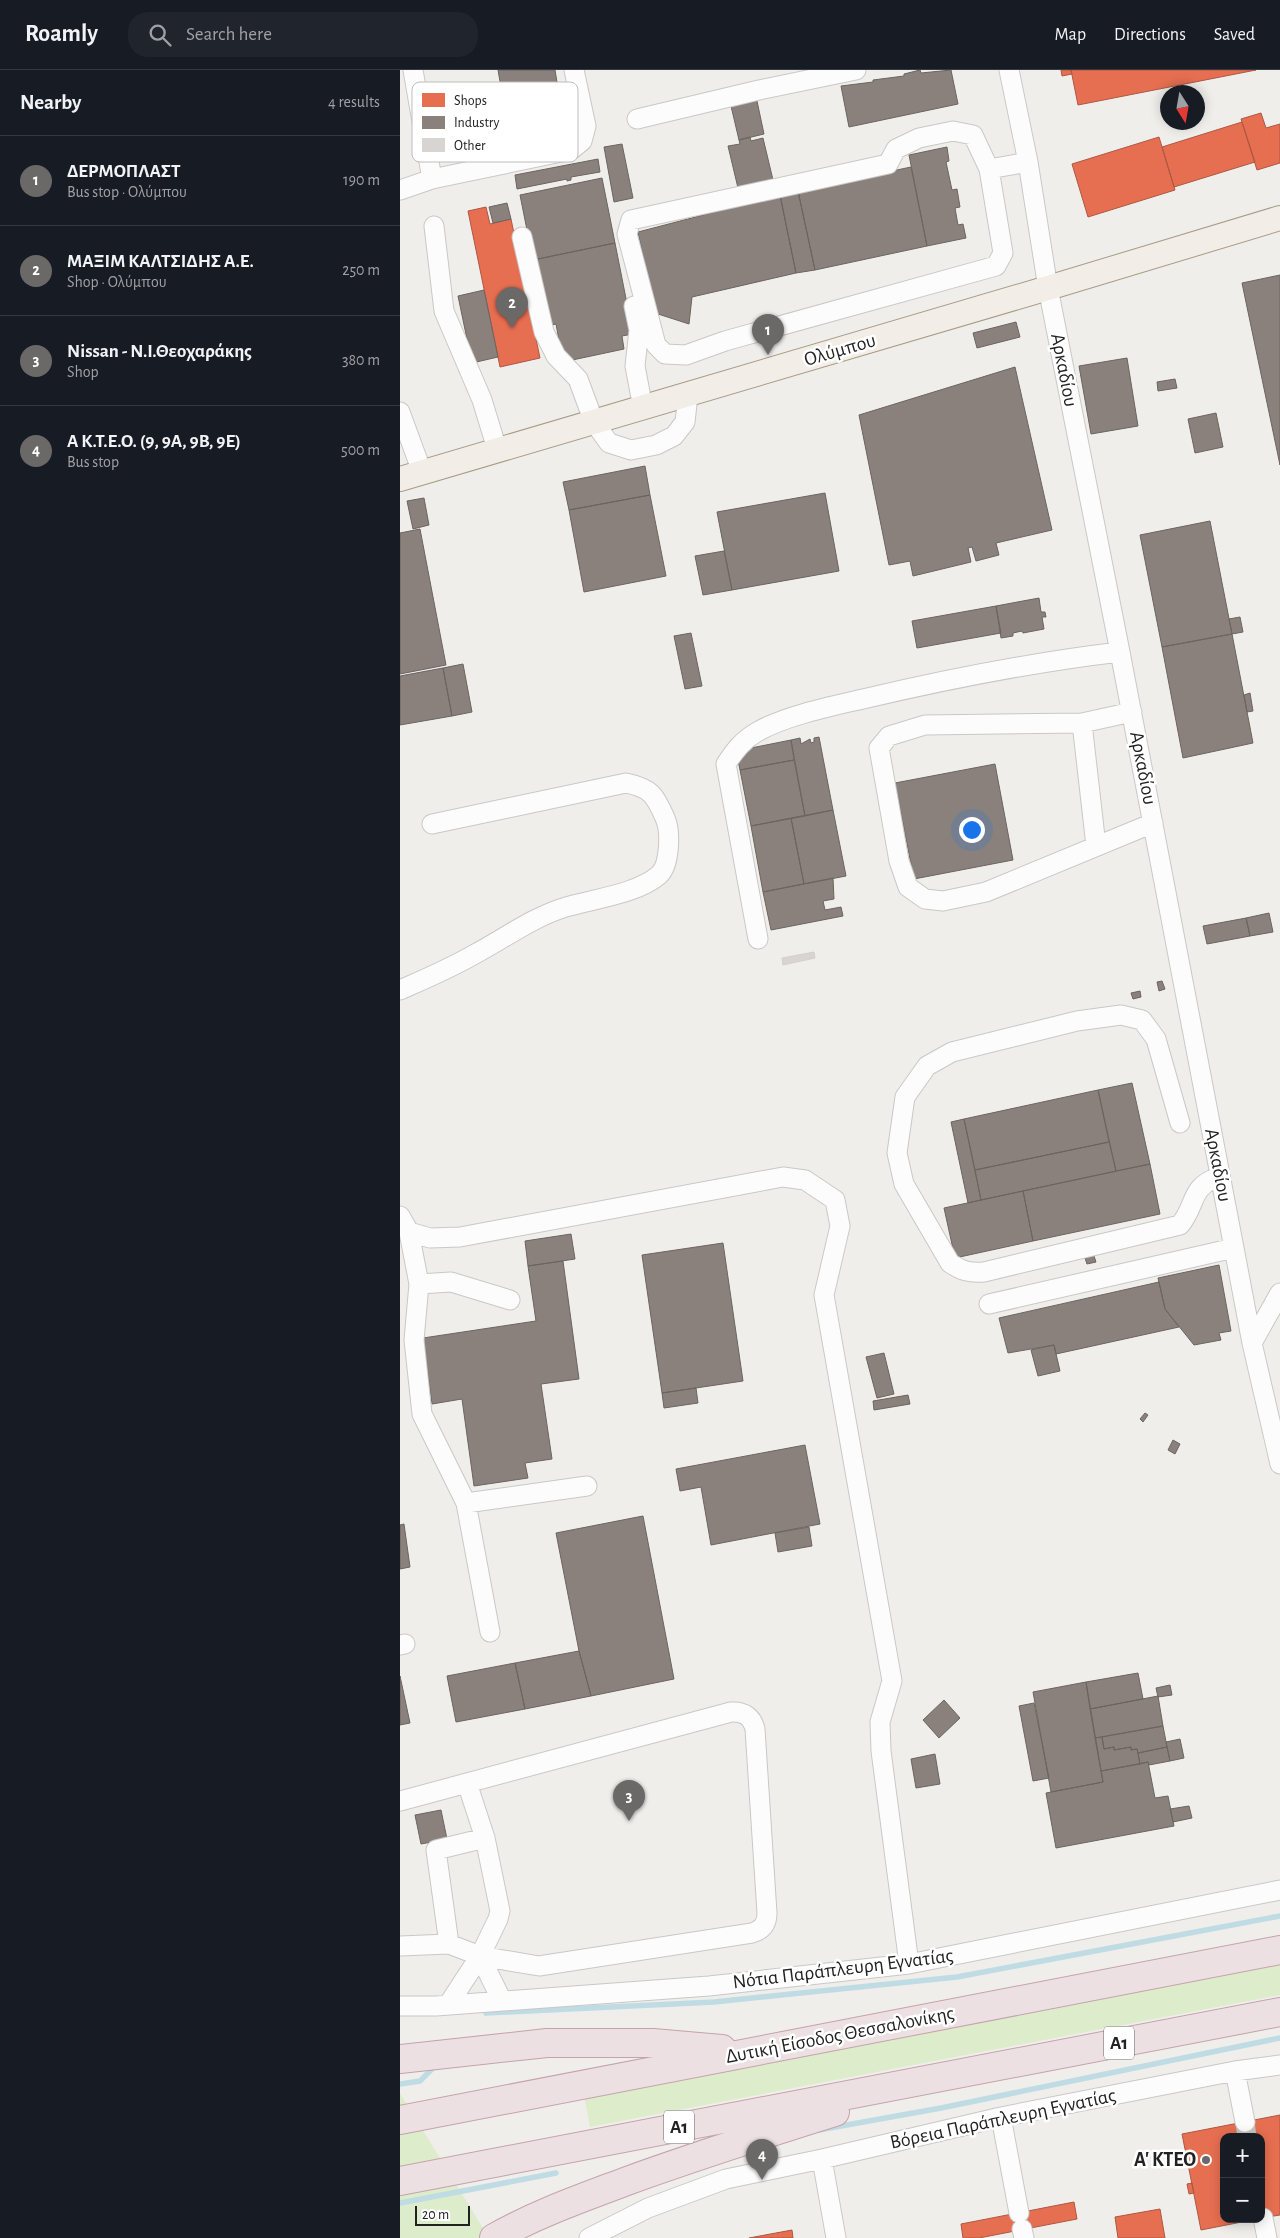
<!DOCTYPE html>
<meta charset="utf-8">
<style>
body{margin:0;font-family:"Alegreya Sans",sans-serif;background:#20242c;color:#f1f3f6}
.controls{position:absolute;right:15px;bottom:15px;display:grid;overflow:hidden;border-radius:10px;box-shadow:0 2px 12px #0003}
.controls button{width:45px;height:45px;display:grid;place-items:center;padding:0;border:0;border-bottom:1px solid #363941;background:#171b24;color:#f1f3f6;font:25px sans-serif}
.compass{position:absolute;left:760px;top:15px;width:45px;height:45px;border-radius:50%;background:#171b24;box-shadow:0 2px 12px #0003;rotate:169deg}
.scale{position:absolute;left:15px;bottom:12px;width:55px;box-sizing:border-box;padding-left:5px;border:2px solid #222;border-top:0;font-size:14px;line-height:18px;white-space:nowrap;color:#222;-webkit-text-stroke:4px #fff;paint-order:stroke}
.you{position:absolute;left:571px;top:759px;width:18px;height:18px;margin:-12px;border:4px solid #fff;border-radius:50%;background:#1a73e8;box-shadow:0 0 0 8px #1a73e833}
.badge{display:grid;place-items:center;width:32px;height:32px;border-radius:50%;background:#6a6968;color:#fff;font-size:16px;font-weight:700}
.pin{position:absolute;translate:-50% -41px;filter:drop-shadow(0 1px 2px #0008)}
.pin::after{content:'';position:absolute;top:26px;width:18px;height:15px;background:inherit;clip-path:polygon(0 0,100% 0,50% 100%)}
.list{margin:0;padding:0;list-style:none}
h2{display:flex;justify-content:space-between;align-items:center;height:65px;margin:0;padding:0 20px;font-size:21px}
h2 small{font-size:16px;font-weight:400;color:#9ea1a6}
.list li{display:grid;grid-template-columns:32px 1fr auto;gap:15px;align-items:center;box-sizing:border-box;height:90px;padding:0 20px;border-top:1px solid #363941}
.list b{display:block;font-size:19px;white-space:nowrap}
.list p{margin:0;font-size:16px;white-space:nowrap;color:#9ea1a6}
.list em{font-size:16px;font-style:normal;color:#9ea1a6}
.icon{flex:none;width:28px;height:28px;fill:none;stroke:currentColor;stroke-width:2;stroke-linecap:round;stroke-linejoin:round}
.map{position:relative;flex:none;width:880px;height:2168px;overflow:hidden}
header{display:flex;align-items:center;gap:30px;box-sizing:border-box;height:70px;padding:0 25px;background:#171b24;border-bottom:1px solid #363941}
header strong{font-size:24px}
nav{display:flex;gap:28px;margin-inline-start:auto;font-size:18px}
.search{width:350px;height:45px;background:#20242c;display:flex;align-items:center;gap:12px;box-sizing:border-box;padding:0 18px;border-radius:20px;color:#9ea1a6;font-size:19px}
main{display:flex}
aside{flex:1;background:#171b24}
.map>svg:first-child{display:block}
.grass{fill:#ddeccb}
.shops{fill:#e76f51;stroke:#ac5843}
.industry{fill:#8a817c;stroke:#6b6461}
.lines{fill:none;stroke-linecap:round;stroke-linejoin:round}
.stream{stroke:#bfdbe3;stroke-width:5.5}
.building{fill:#d7d4d2;stroke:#d3d0cc}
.minor-tunnel{stroke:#c7c5c3;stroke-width:19;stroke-dasharray:19 9;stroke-linecap:butt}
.minor-casing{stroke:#c9c8c7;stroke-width:21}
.major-casing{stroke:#a79c86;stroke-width:26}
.highway-casing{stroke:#c5a2ac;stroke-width:30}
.minor{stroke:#fdfcfc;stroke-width:19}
.major{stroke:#f3ede7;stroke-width:24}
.highway{stroke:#ece0e2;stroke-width:28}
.poi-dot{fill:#6a6968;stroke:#fff;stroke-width:2}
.labels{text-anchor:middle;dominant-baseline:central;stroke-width:5;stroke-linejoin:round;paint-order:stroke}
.shield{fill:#fff;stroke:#646464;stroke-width:1}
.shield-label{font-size:19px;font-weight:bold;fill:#222}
.street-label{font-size:20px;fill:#222;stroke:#fff}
.poi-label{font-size:20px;font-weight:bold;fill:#222;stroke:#fff;text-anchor:end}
.key{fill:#fff;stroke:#bdbdbd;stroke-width:1}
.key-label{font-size:14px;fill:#222}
</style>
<header>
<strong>Roamly</strong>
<div class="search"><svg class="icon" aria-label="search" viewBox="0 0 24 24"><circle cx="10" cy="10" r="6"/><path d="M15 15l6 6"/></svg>Search here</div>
<nav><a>Map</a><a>Directions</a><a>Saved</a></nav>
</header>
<main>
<aside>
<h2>Nearby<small>4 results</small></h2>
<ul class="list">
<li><span class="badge">1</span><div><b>ΔΕΡΜΟΠΛΑΣΤ</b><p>Bus stop · Ολύμπου</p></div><em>190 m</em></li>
<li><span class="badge">2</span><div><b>ΜΑΞΙΜ ΚΑΛΤΣΙΔΗΣ Α.Ε.</b><p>Shop · Ολύμπου</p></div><em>250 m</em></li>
<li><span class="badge">3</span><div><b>Nissan - Ν.Ι.Θεοχαράκης</b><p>Shop</p></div><em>380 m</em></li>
<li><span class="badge">4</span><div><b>Α Κ.Τ.Ε.Ο. (9, 9Α, 9Β, 9Ε)</b><p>Bus stop</p></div><em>500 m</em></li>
</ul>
</aside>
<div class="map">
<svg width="880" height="2168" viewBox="0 0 880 2168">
<rect width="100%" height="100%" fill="#f0eeeb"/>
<path class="grass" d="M880 1895V1925L190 2057 184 2025Z
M0 2023 89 2168H0Z"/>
<path class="shops" d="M661 0H671L672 4 662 6Z
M671 0H856L678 35Z
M861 43 866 58 880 54V93L857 100 841 49Z
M842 52 855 92 774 117 762 77Z
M759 67 775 120 688 147 672 94Z
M86 137 90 154 111 149 140 288 100 297 68 141Z
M880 2045V2145L861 2148V2067H824V2149H857L801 2160 782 2064Z
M792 2113 794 2123 789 2124 787 2114Z
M674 2132 677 2149 579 2168H563L561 2154Z
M760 2139 765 2168H718L715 2147Z
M392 2160 393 2168H349Z"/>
<path class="industry" d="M98 0H155L157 12 153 13 155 22 141 24 149 67 62 83 53 32 102 23Z
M520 0 521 3 551 0 558 34 449 57 441 16 473 12V10L504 6V4Z
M357 31 364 64 339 70 331 36Z
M350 67 351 71 363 68 373 110 338 118 328 76 340 74 339 70Z
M222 74 233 128 214 132 204 77Z
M547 77 549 91 546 92 552 120 557 119 560 137 555 138 558 155 563 154 566 168 527 176 509 85Z
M198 89 200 102 171 107V110L167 111V109L117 119 115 105Z
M511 97 527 176 415 200 398 121Z
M202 108 215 173 133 190 120 125Z
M398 121 415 200 396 203 380 125Z
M380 125 396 203 292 227 289 254 255 243 238 162Z
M107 133 111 149 93 153 89 137Z
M215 173 233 264 222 266 224 279 163 292 156 254 146 256 133 190Z
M880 205V395L842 213Z
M84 220 98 287 72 293 58 226Z
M616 252 620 267 577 278 573 263Z
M727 288 738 356 691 364 679 296Z
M615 297 652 460 596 473 599 485 576 491 572 477 568 478 571 492 513 506 510 491 489 495 459 345Z
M775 309 777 318 758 321 757 312Z
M816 343 823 377 795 383 788 349Z
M245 396 250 425 169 440 163 412Z
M425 423 439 501 332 520 317 442Z
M250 425 266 506 184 522 169 440Z
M24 428 29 455 13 459 7 431Z
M810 451 832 564 762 577 740 465Z
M20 459 46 595 0 604V463Z
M324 481 332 520 303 525 295 486Z
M639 528 641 542H645L646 547H642L644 559 623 563 622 561 613 563V566L601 568 596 536Z
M596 536 601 563 517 578 512 551Z
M840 547 843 562 832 564 829 549Z
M291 563 302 616 285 619 274 566Z
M832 564 853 673 783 688 762 577Z
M63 594 72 642 52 646 43 598Z
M43 598 52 646 0 655V606Z
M850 623 853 641 847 642 844 625Z
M419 667 433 740 405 746 391 670 400 668 401 674 410 669 411 673 414 672V668Z
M391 670 394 690 340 700 336 681Z
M394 690 405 746 351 756 340 700Z
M595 694 613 790 514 809 495 713Z
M433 740 446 806 404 814 391 748Z
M391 748 404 814 363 822 351 756Z
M433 808 434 829 423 831 425 840 441 837 443 846 371 860 363 822Z
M869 843 873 862 850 866 846 848Z
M846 848 850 866 807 874 803 856Z
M762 911 765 919 759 921 757 912Z
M740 921 741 927 733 929 731 923Z
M732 1013 750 1094 716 1101 698 1020Z
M698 1020 709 1072 575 1100 564 1049Z
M564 1049 581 1130 568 1133 551 1052Z
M709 1072 716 1101 581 1130 575 1100Z
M750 1094 760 1144 633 1171 623 1121Z
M623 1121 633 1171 555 1188 544 1138Z
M171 1164 175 1189 128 1196 125 1171Z
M323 1173 343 1311 262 1323 242 1185Z
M694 1186 696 1192 687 1194 685 1188Z
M163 1191 179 1309 141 1314 152 1389 125 1393 128 1408 74 1416 62 1329 32 1334 23 1268 136 1251 128 1196Z
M819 1195 831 1261 819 1263 821 1270 794 1275 765 1239 758 1208Z
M759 1212 765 1239 779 1257 656 1284 654 1275 608 1283 599 1248Z
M654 1275 660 1301 638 1306 631 1280Z
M484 1283 494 1324 477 1328 466 1287Z
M296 1318 298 1333 264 1338 262 1323Z
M508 1325 510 1334 474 1340 473 1331Z
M745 1343 748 1345 743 1352 740 1349Z
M773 1370 780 1374 775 1384 768 1380Z
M405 1375 420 1454 311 1475 301 1417 280 1421 276 1399Z
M243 1446 274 1609 191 1626 179 1581 156 1463Z
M4 1454 10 1497 0 1499V1455Z
M409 1457 412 1476 378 1482 375 1463Z
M179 1581 191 1626 125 1639 115 1593Z
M115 1593 125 1639 56 1652 47 1606Z
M738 1603 743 1629 690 1639 686 1612Z
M0 1606 10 1653 0 1655Z
M686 1612 703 1712 651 1722 633 1622Z
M770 1615 772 1625 758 1627 756 1618Z
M758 1626 763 1656 695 1668 690 1639Z
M544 1630 560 1648 539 1668 523 1650Z
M634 1633 649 1708 633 1711 619 1636Z
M763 1656 767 1677 738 1683 737 1679 731 1680V1677L714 1680V1677L704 1679 702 1667Z
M702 1667 704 1679 714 1677V1680L731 1677V1680L737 1679 740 1694 701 1701 695 1668Z
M780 1669 784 1688 770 1691 766 1672Z
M767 1677 770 1691 749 1695 748 1692 740 1694 738 1683Z
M535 1684 540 1714 516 1718 511 1689Z
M748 1692 755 1728 768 1726 774 1756 656 1778 646 1723 703 1712 701 1701Z
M789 1736 792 1748 773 1752 770 1739Z
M41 1740 47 1769 21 1774 15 1745Z"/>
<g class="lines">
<path class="stream" d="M86 1943 314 1932 557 1907 880 1846
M0 2014 20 2011 35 1996
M419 2060 541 2038 880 1968
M0 2133 156 2103"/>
</g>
<path class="building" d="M414 882 415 888 383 895 382 888Z"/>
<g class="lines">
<path class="minor-tunnel" d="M845 2052 847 2067"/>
<defs>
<path id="minor" d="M13 0 32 109
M609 0 628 92 648 218 720 582 834 1178 852 1273 880 1394
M237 49 359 20 456 0
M589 99 573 65 553 61 519 68 496 79 488 94 231 150 227 164 256 275 265 284 286 285 325 271 596 196 603 183 589 99 628 92
M0 120 32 109 171 80 182 71 186 56 174 0
M34 156 44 241 82 330 97 379
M122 167 144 262 156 286 178 309 194 352 209 373 231 380 256 375 274 366 285 352 288 325
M234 236 239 260 235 296 243 338
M0 342 22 402
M732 642 682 653 525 655 489 666 479 678 499 791 508 817 525 829 543 831 586 822 753 753
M682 653 696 776
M358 869 326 694C335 680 343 670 357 662 384 646 432 636 463 629 548 609 634 592 720 582
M0 920C25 909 51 898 75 884 105 868 133 847 166 837 193 829 237 824 259 805 270 795 271 761 265 748 255 725 251 718 226 713L32 754
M780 1053 756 969 742 950 721 945 677 951 552 982 527 996 505 1027 497 1083 504 1114 550 1193C562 1201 569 1203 584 1202L780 1155C798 1133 788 1118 820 1106
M0 1146 9 1162 30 1168 60 1167 383 1107 405 1110 435 1130 440 1156 424 1225 492 1611 480 1652 481 1681 509 1894
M9 1162 19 1214 14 1270 22 1344 66 1433 90 1562
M19 1214 51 1212 110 1230
M589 1234 834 1178
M852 1273 880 1223
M66 1433 187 1416
M0 1575 5 1574
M67 1713 85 1768 100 1841 98 1849 80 1886
M0 1731 331 1642C344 1641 352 1647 355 1659L367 1843C367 1854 362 1860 352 1863L139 1896 80 1886 49 1874 0 1876
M49 1874 36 1780 85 1768
M48 1935 80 1886 102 1931
M0 1936H36L309 1916 509 1894 880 1820
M835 2001 845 2052
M601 2047 619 2143
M422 2089 436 2168
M863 2148 867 2168
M622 2159 624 2168
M189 2168 248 2138 326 2109 422 2089 601 2047 835 2001 880 1995"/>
<path id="major" d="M0 409 648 218 880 148"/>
<path id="highway" d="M0 1989 147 1973H253L322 1979
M0 2050 880 1880
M0 2111 880 1942
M94 2168C136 2144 182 2128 227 2111 296 2086 365 2064 435 2042"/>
</defs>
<use href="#minor" class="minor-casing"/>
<use href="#major" class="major-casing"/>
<use href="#highway" class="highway-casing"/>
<use href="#minor" class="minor"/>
<use href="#major" class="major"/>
<use href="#highway" class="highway"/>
</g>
<circle class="poi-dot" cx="806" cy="2090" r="5"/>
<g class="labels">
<g class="shield">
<rect x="704" y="1956.5" width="30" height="33" rx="4"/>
<rect x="264" y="2040.5" width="30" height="33" rx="4"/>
</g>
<g class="shield-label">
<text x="719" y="1973">Α1</text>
<text x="279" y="2057">Α1</text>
</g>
<g class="street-label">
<text transform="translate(440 280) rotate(-16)">Ολύμπου</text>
<text transform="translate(664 300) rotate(79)">Αρκαδίου</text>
<text transform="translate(743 698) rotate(79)">Αρκαδίου</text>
<text transform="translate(818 1095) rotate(79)">Αρκαδίου</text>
<text transform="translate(443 1899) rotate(-7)">Νότια Παράπλευρη Εγνατίας</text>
<text transform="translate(440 1965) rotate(-11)">Δυτική Είσοδος Θεσσαλονίκης</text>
<text transform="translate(603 2049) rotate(-12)">Βόρεια Παράπλευρη Εγνατίας</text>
</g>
<g class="poi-label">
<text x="796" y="2090">Α' ΚΤΕΟ</text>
</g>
</g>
<rect x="12" y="12" width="166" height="80" rx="8" class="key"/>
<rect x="22" y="23" width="23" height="14" fill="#e76f51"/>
<rect x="22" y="46" width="23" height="13" fill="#8a817c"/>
<rect x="22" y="68" width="23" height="14" fill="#d7d4d2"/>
<g class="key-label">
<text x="54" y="35">Shops</text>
<text x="54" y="57">Industry</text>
<text x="54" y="80">Other</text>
</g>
</svg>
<div class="controls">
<button>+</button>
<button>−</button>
</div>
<svg class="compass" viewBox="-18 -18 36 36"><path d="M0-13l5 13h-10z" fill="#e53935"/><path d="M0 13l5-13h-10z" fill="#9ea1a6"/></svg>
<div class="scale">20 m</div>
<div class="you"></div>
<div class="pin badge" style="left:368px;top:285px">1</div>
<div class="pin badge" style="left:112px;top:258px">2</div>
<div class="pin badge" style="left:229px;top:1751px">3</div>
<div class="pin badge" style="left:362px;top:2110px">4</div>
</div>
</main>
